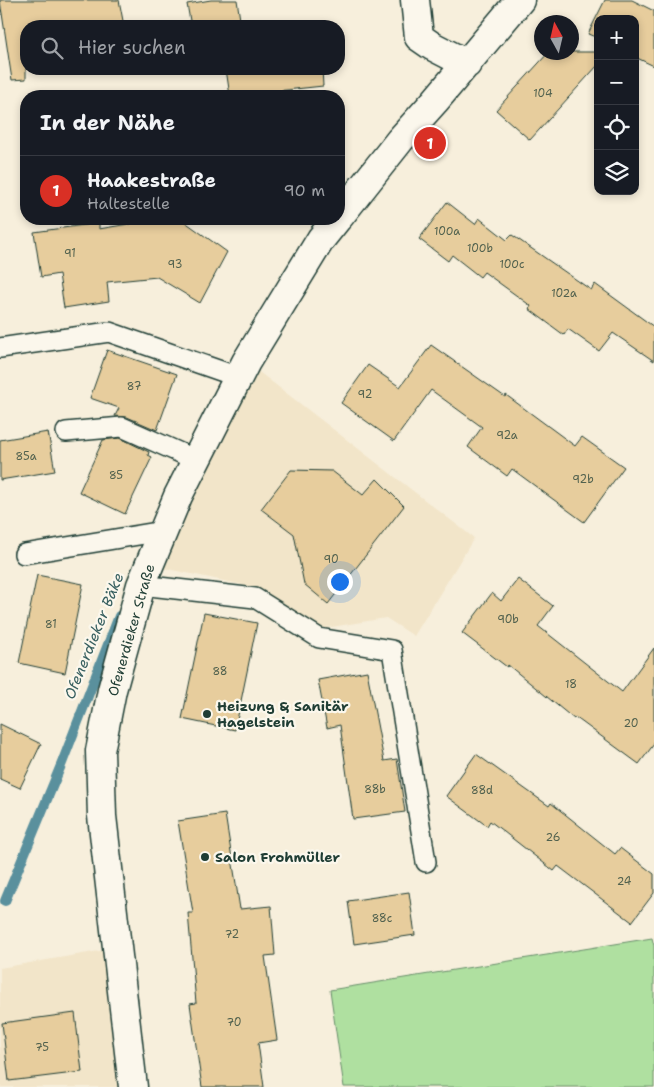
<!DOCTYPE html>
<html lang="de">
<meta charset="utf-8">
<style>
body{margin:0;font-family:"Shantell Sans",sans-serif;background:#242831;color:#f1f3f6}
.controls{position:absolute;right:15px;top:15px;display:grid;overflow:hidden;border-radius:10px;box-shadow:0 2px 8px #0003}
.controls button{width:45px;height:45px;display:grid;place-items:center;padding:0;border:0;border-bottom:1px solid #363941;background:#171b24;color:#f1f3f6;font:25px sans-serif}
.compass{position:absolute;left:534px;top:15px;width:45px;height:45px;border-radius:50%;background:#171b24;box-shadow:0 2px 8px #0003;rotate:352deg}
.you{position:absolute;left:339px;top:581px;width:18px;height:18px;margin:-12px;border:4px solid #fff;border-radius:50%;background:#1a73e8;box-shadow:0 0 0 8px #1a73e833}
.badge{display:grid;place-items:center;width:32px;height:32px;border-radius:50%;background:#d93025;color:#fff;font-size:16px;font-weight:700}
.pin{position:absolute;translate:-50% -50%;border:2px solid #fff;box-shadow:0 1px 5px #0006}
.list{margin:0;padding:0;list-style:none}
h2{display:flex;justify-content:space-between;align-items:center;height:65px;margin:0;padding:0 20px;font-size:21px}
h2 small{font-size:16px;font-weight:400;color:#9ea1a6}
.list li{display:grid;grid-template-columns:32px 1fr auto;gap:15px;align-items:center;box-sizing:border-box;height:70px;padding:0 20px;border-top:1px solid #363941}
.list b{display:block;font-size:19px;white-space:nowrap}
.list p{margin:0;font-size:16px;white-space:nowrap;color:#9ea1a6}
.list em{font-size:16px;font-style:normal;color:#9ea1a6}
.icon{flex:none;width:28px;height:28px;fill:none;stroke:currentColor;stroke-width:2;stroke-linecap:round;stroke-linejoin:round}
.map{position:relative;flex:none;width:654px;height:1087px;overflow:hidden}
.search{position:absolute;background:#171b24;box-shadow:0 2px 8px #0003;left:20px;top:20px;width:325px;height:55px;display:flex;align-items:center;gap:12px;box-sizing:border-box;padding:0 18px;border-radius:20px;color:#9ea1a6;font-size:19px}
.panel{position:absolute;background:#171b24;box-shadow:0 2px 8px #0003;left:20px;top:90px;width:325px;height:135px;border-radius:20px}
.map>svg:first-child{display:block}
.built{fill:#f2e5c9}
.green{fill:#afe0a0;stroke:#678e6a}
.lines{fill:none;stroke-linecap:round;stroke-linejoin:round}
.stream{stroke:#5a909d;stroke-width:10}
.building{fill:#e7cd9d;stroke:#1f3d34}
.service-casing{stroke:#1f3d34;stroke-width:22}
.minor-casing{stroke:#1f3d34;stroke-width:31}
.service{stroke:#fbf7ec;stroke-width:19}
.minor{stroke:#fbf7ec;stroke-width:28}
.poi-dot{fill:#1f3d34;stroke:#fbf7ec;stroke-width:2}
.labels{text-anchor:middle;dominant-baseline:central;stroke-width:4.5;stroke-linejoin:round;paint-order:stroke}
.number-label{font-size:11px;fill:#51614e}
.street-label{font-size:14px;fill:#1f3d34;stroke:#fbf7ec}
.poi-label{font-size:14px;font-weight:bold;fill:#1f3d34;stroke:#fbf7ec;text-anchor:start}
.water-label{font-size:15px;font-style:italic;fill:#386060;stroke:#fbf7ec}
</style>
<div class="map">
<svg width="654" height="1087" viewBox="0 0 654 1087">
<rect width="100%" height="100%" fill="#f7efdc"/>
<filter id="ink" filterUnits="userSpaceOnUse"><feTurbulence type="fractalNoise" baseFrequency=".02" numOctaves="2"/><feDisplacementMap in="SourceGraphic" scale="10" xChannelSelector="R" yChannelSelector="G"/><feConvolveMatrix kernelMatrix="1 2 1 2 8 2 1 2 1" color-interpolation-filters="sRGB"/></filter>
<g filter="url(#ink)">
<path class="built" d="M246 362 474 538 414 636 386 618 320 629 243 585 149 565Z
M117 948 133 1087H0V968Z"/>
<path class="green" d="M652 938 654 946V1087H344L330 990Z"/>
<g class="lines">
<path class="stream" d="M5 901 62 763 119 616"/>
</g>
<path class="building" d="M0 0H119L124 26H26V79L12 80Z
M211 0H237L241 26H191L187 4Z
M605 0H632L654 11V66L635 57V19H598V38L588 34Z
M549 52H598V65L530 140 496 110Z
M226 69H322L323 86 230 96Z
M447 202 475 224 479 218 507 240 512 235 591 290 595 284 654 327V361L613 333 599 351 568 329 564 335 529 309 531 306 484 272 480 277 452 255 448 261 419 239Z
M158 219H181L227 252 200 303 157 277 107 282 109 301 64 308 59 274 41 277 34 232 99 223V229Z
M431 345 505 397 506 395 575 446 582 437 624 467 584 522 512 469 507 476 468 447 482 427 431 390 394 441 341 403 368 365 400 387Z
M107 350 177 374 157 430 127 417 115 416 119 408 90 398Z
M48 432 55 471 0 480V440Z
M120 438 149 452 148 455 152 457 125 514 79 492 103 440Z
M291 470 332 471 363 495 377 479 404 506 328 604 304 584 294 534 261 509Z
M37 575 83 584 65 673 19 663Z
M518 579 553 606 538 626 622 692 654 648V744L639 764 575 717 574 719 508 665 507 667 462 633 492 593 501 601Z
M204 613 257 623 235 730 182 719Z
M367 671 384 761 397 759 405 812 353 819 340 725 327 728 318 680Z
M0 724 41 744 20 788 0 779Z
M476 754 549 806 551 803 615 854 620 848 654 874V893L632 922 558 866 554 871 490 821 487 826 446 796Z
M225 814 240 909 271 906 275 955 265 956 277 1040 258 1043 264 1087H202L190 1004 196 1003 188 913H193L178 821Z
M409 892 415 935 354 944 348 901Z
M75 1013 82 1072 9 1081 2 1023Z"/>
<g class="lines">
<defs>
<path id="service" d="M0 348 109 332 238 377
M66 432 122 427 196 460
M24 554 163 531
M141 585 255 598 319 638 392 650 426 862"/>
<path id="minor" d="M415 0 419 37 432 46 467 64
M339 217 400 140 435 101 520 0
M133 1087 102 816 100 751 112 690 141 585 178 496 246 362 321 239 337 219"/>
</defs>
<use href="#service" class="service-casing"/>
<use href="#minor" class="minor-casing"/>
<use href="#service" class="service"/>
<use href="#minor" class="minor"/>
</g>
</g>
<g class="poi-dot">
<circle cx="207" cy="714" r="5"/>
<circle cx="205" cy="857" r="5"/>
</g>
<g class="labels">
<g class="number-label">
<text x="543" y="93">104</text>
<text x="447" y="231">100a</text>
<text x="480" y="248">100b</text>
<text x="70" y="253">91</text>
<text x="175" y="264">93</text>
<text x="512" y="264">100c</text>
<text x="564" y="293">102a</text>
<text x="134" y="386">87</text>
<text x="365" y="394">92</text>
<text x="507" y="435">92a</text>
<text x="26" y="456">85a</text>
<text x="116" y="475">85</text>
<text x="583" y="479">92b</text>
<text x="331" y="559">90</text>
<text x="508" y="619">90b</text>
<text x="51" y="624">81</text>
<text x="220" y="671">88</text>
<text x="571" y="684">18</text>
<text x="631" y="723">20</text>
<text x="375" y="789">88b</text>
<text x="482" y="790">88d</text>
<text x="553" y="837">26</text>
<text x="624" y="881">24</text>
<text x="382" y="918">88c</text>
<text x="232" y="934">72</text>
<text x="234" y="1022">70</text>
<text x="42" y="1047">75</text>
</g>
<g class="street-label">
<text transform="translate(131 630) rotate(-74)">Ofenerdieker Straße</text>
</g>
<g class="poi-label">
<text x="217" y="706">Heizung &amp; Sanitär<tspan x="217" dy="16">Hagelstein</tspan></text>
<text x="215" y="857">Salon Frohmüller</text>
</g>
<g class="water-label">
<text transform="translate(94 636) rotate(-68)">Ofenerdieker Bäke</text>
</g>
</g>
</svg>
<div class="controls">
<button>+</button>
<button>−</button>
<button><svg class="icon" aria-label="locate" viewBox="0 0 24 24"><circle cx="12" cy="12" r="6"/><path d="M12 2v4M12 18v4M2 12h4M18 12h4"/></svg></button>
<button><svg class="icon" aria-label="layers" viewBox="0 0 24 24"><path d="M12 4l9 5-9 5-9-5zM3 14l9 5 9-5"/></svg></button>
</div>
<svg class="compass" viewBox="-18 -18 36 36"><path d="M0-13l5 13h-10z" fill="#e53935"/><path d="M0 13l5-13h-10z" fill="#9ea1a6"/></svg>
<div class="you"></div>
<div class="pin badge" style="left:430px;top:143px">1</div>
<div class="search"><svg class="icon" aria-label="search" viewBox="0 0 24 24"><circle cx="10" cy="10" r="6"/><path d="M15 15l6 6"/></svg>Hier suchen</div>
<section class="panel">
<h2>In der Nähe<small></small></h2>
<ul class="list">
<li><span class="badge">1</span><div><b>Haakestraße</b><p>Haltestelle</p></div><em>90 m</em></li>
</ul>
</section>
</div>
